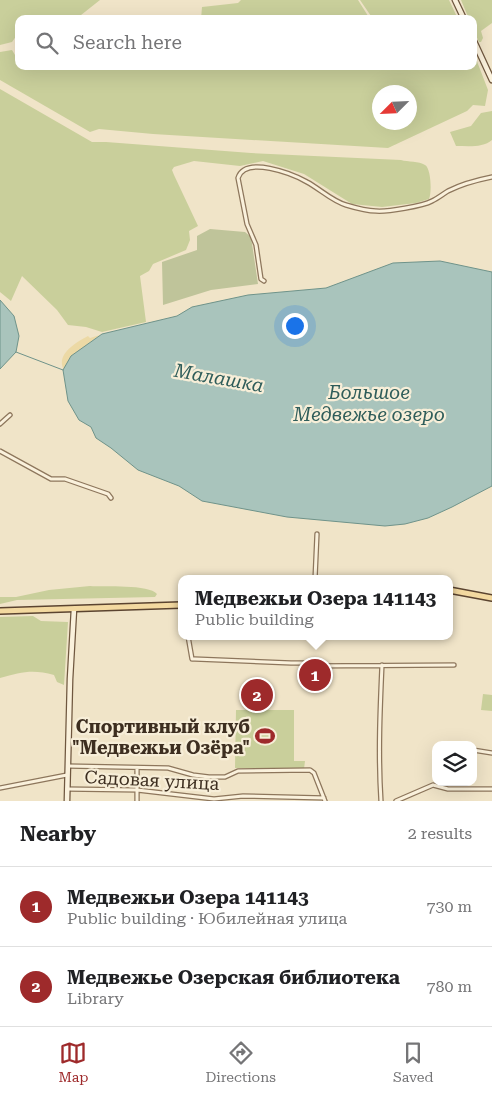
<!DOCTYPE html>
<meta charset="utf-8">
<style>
body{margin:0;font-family:"Roboto Serif",serif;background:#f2f2f2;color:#202124}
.controls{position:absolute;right:15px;bottom:15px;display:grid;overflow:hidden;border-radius:10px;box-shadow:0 5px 20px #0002}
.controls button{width:45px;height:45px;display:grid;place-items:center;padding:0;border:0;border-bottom:1px solid #e0e0e0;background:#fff;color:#202124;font:25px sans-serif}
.compass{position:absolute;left:372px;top:85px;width:45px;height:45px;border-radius:50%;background:#fff;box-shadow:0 5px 20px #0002;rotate:246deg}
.you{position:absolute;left:294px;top:325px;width:18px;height:18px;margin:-12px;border:4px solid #fff;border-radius:50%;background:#1a73e8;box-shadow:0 0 0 8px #1a73e833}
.badge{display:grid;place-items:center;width:32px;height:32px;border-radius:50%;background:#9e2a2b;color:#fff;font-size:16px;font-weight:700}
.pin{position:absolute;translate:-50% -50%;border:2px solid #fff;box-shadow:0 1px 5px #0006}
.popup{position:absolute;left:178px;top:575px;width:275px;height:65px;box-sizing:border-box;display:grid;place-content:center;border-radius:10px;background:#fff;filter:drop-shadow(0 1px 4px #0005);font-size:16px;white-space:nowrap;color:#757577}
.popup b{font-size:19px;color:#202124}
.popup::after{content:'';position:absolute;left:50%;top:100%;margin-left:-10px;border:10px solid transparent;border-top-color:#fff}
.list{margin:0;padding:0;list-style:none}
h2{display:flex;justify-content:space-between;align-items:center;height:65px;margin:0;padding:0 20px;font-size:21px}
h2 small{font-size:16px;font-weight:400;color:#757577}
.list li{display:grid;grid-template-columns:32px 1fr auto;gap:15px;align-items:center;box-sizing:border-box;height:80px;padding:0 20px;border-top:1px solid #e0e0e0}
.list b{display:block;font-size:19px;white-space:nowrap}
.list p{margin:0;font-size:16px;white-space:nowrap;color:#757577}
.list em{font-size:16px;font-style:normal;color:#757577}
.icon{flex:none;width:28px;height:28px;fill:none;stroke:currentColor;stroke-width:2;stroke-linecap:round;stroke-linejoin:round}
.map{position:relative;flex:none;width:492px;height:801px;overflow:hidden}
.search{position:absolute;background:#fff;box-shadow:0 5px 20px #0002;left:15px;right:15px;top:15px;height:55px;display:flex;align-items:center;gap:12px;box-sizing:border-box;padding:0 18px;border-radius:10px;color:#757577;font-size:19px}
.sheet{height:225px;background:#fff}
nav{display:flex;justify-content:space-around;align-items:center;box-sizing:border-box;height:70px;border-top:1px solid #e0e0e0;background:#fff;font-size:14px;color:#757577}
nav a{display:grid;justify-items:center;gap:2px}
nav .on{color:#9e2a2b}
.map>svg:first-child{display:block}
.green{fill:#c9cf9b;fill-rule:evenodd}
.sand{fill:#ecd9a5}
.cemetery{fill:#bfc49a}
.water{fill:#a9c4bc;stroke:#6f938a}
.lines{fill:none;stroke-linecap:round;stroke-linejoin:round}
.stream{stroke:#6f938a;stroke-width:1}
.street-casing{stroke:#8d765c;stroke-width:5.5}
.secondary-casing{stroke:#6f573f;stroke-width:7}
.primary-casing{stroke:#5b4430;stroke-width:8}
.street{stroke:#faf1dc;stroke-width:3}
.secondary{stroke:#faf1dc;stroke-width:4.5}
.primary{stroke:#f3d9a0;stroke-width:5}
.labels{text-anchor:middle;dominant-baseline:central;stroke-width:4.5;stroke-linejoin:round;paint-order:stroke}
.poi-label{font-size:18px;font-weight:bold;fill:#3d2e20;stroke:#f7eed8;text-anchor:end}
.street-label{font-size:18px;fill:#3d2e20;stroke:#f7eed8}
.water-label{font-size:19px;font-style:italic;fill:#2f5d5a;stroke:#f7eed8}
</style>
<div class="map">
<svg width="492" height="801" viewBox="0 0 492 801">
<rect width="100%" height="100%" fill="#f0e4c8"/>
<path class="green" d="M0 0H100L76 19H19V36L17 35 12 42 0 45Z
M241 0H358L370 19H201L202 7 238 3Z
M360 0H449L458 19H373Z
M461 0H492V23L481 31 483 38 481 42H479L473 29V19H469Z
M12 50 15 55H19V66H300L394 70 400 66H473V51L488 90 485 106 473 105 467 111 388 148 153 134 99 129 90 132 0 80V52ZM380 92H410V122H380Z
M0 89 92 142H106L251 153 401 160C408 162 419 161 425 165 431 168 432 193 429 199L416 203 382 207 352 204 304 174 263 161 240 166 194 161 174 167 172 170 174 175 198 226 189 231 190 240 186 250 153 264 149 271 140 276 146 322 102 332 86 327 68 325 57 310 22 276 11 301 0 292Z
M492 111V140C483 148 468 146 456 146L450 132 471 126 481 113Z
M90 586C104 587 149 584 157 594L155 597 17 600 0 604V597H16L49 590Z
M33 616 41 621 68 622 64 685 57 682 54 675C33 669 21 672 0 678V617Z
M483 694 492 695V711L481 710Z
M236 710H294V761H305L304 769 235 768Z"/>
<path class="sand" d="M100 335 85 346 64 370C55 354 77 342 88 336L90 338Z"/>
<path class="cemetery" d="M210 229 245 232 251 237 258 284 211 290 163 305 162 262 197 250V236Z"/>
<path class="water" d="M440 261 492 272V486L452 507 428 518 405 524 385 526 287 517 202 501 179 486 138 470 111 448 96 438 91 427 79 420 68 401 63 370 71 356 102 334 177 316 192 307 248 295 326 288 393 263Z
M0 300 14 316 19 336 16 352 0 369Z"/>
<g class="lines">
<path class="stream" d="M16 352 63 370"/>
<defs>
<path id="street" d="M264 281 261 279 256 245 247 224 238 178C245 155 293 174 307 182 320 189 332 201 346 205 356 208 366 211 376 211 387 212 423 206 432 201 438 198 443 194 448 191 462 184 477 180 492 177
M0 424 10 415
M0 451 51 479H65L108 494 111 498
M315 579 317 534
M188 636 192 659H195L291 663H303L310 666 454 665
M473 750 492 753
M68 766 168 768 193 775 209 777H225L238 771 310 770 314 773 325 801
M0 788 67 775
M67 789 137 790 214 799 243 796 324 798
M137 801V768
M381 801C378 755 380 710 382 665
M396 801 433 785 448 789H492"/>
<path id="secondary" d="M455 0 464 19
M473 39 492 80
M67 801 70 679 74 609"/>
<path id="primary" d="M449 590 492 598
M0 611 181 605"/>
</defs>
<use href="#street" class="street-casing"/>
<use href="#secondary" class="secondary-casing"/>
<use href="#primary" class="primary-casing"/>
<use href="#street" class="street"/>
<use href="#secondary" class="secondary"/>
<use href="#primary" class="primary"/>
</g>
<defs>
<symbol id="stadium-bare" viewBox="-9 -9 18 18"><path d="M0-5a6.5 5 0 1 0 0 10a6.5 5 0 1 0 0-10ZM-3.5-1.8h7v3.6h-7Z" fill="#9e2a2b" stroke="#f7eed8" stroke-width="2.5" paint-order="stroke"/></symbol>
</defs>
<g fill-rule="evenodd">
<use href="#stadium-bare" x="251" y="722" width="28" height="28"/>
</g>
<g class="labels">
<g class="poi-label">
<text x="250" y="726">Спортивный клуб<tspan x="250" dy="21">"Медвежьи Озёра"</tspan></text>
</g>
<g class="street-label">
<text transform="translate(152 780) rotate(3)">Садовая улица</text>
</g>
<g class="water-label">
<text transform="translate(219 378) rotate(10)">Малашка</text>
<text x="369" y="392">Большое<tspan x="369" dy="22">Медвежье озеро</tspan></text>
</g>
</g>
</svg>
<div class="controls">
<button><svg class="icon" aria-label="layers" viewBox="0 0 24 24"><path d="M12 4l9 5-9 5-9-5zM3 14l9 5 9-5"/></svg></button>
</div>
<svg class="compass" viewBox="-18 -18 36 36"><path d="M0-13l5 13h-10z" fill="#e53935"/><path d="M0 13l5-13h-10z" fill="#757577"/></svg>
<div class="you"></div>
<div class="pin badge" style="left:315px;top:675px">1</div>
<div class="popup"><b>Медвежьи Озера 141143</b>Public building</div>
<div class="pin badge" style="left:257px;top:695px">2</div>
<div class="search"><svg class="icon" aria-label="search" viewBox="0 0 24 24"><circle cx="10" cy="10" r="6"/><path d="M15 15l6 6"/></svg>Search here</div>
</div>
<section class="sheet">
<h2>Nearby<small>2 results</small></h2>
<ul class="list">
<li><span class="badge">1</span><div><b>Медвежьи Озера 141143</b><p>Public building · Юбилейная улица</p></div><em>730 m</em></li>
<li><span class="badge">2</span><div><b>Медвежье Озерская библиотека</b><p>Library</p></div><em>780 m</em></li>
</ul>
</section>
<nav>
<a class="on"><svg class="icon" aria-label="map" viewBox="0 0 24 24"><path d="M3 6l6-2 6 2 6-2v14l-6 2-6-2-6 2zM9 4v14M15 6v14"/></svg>Map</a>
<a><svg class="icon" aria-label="directions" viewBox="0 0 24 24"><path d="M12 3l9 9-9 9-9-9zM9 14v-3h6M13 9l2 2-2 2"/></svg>Directions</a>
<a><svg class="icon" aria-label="saved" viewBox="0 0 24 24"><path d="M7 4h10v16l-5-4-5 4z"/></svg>Saved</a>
</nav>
